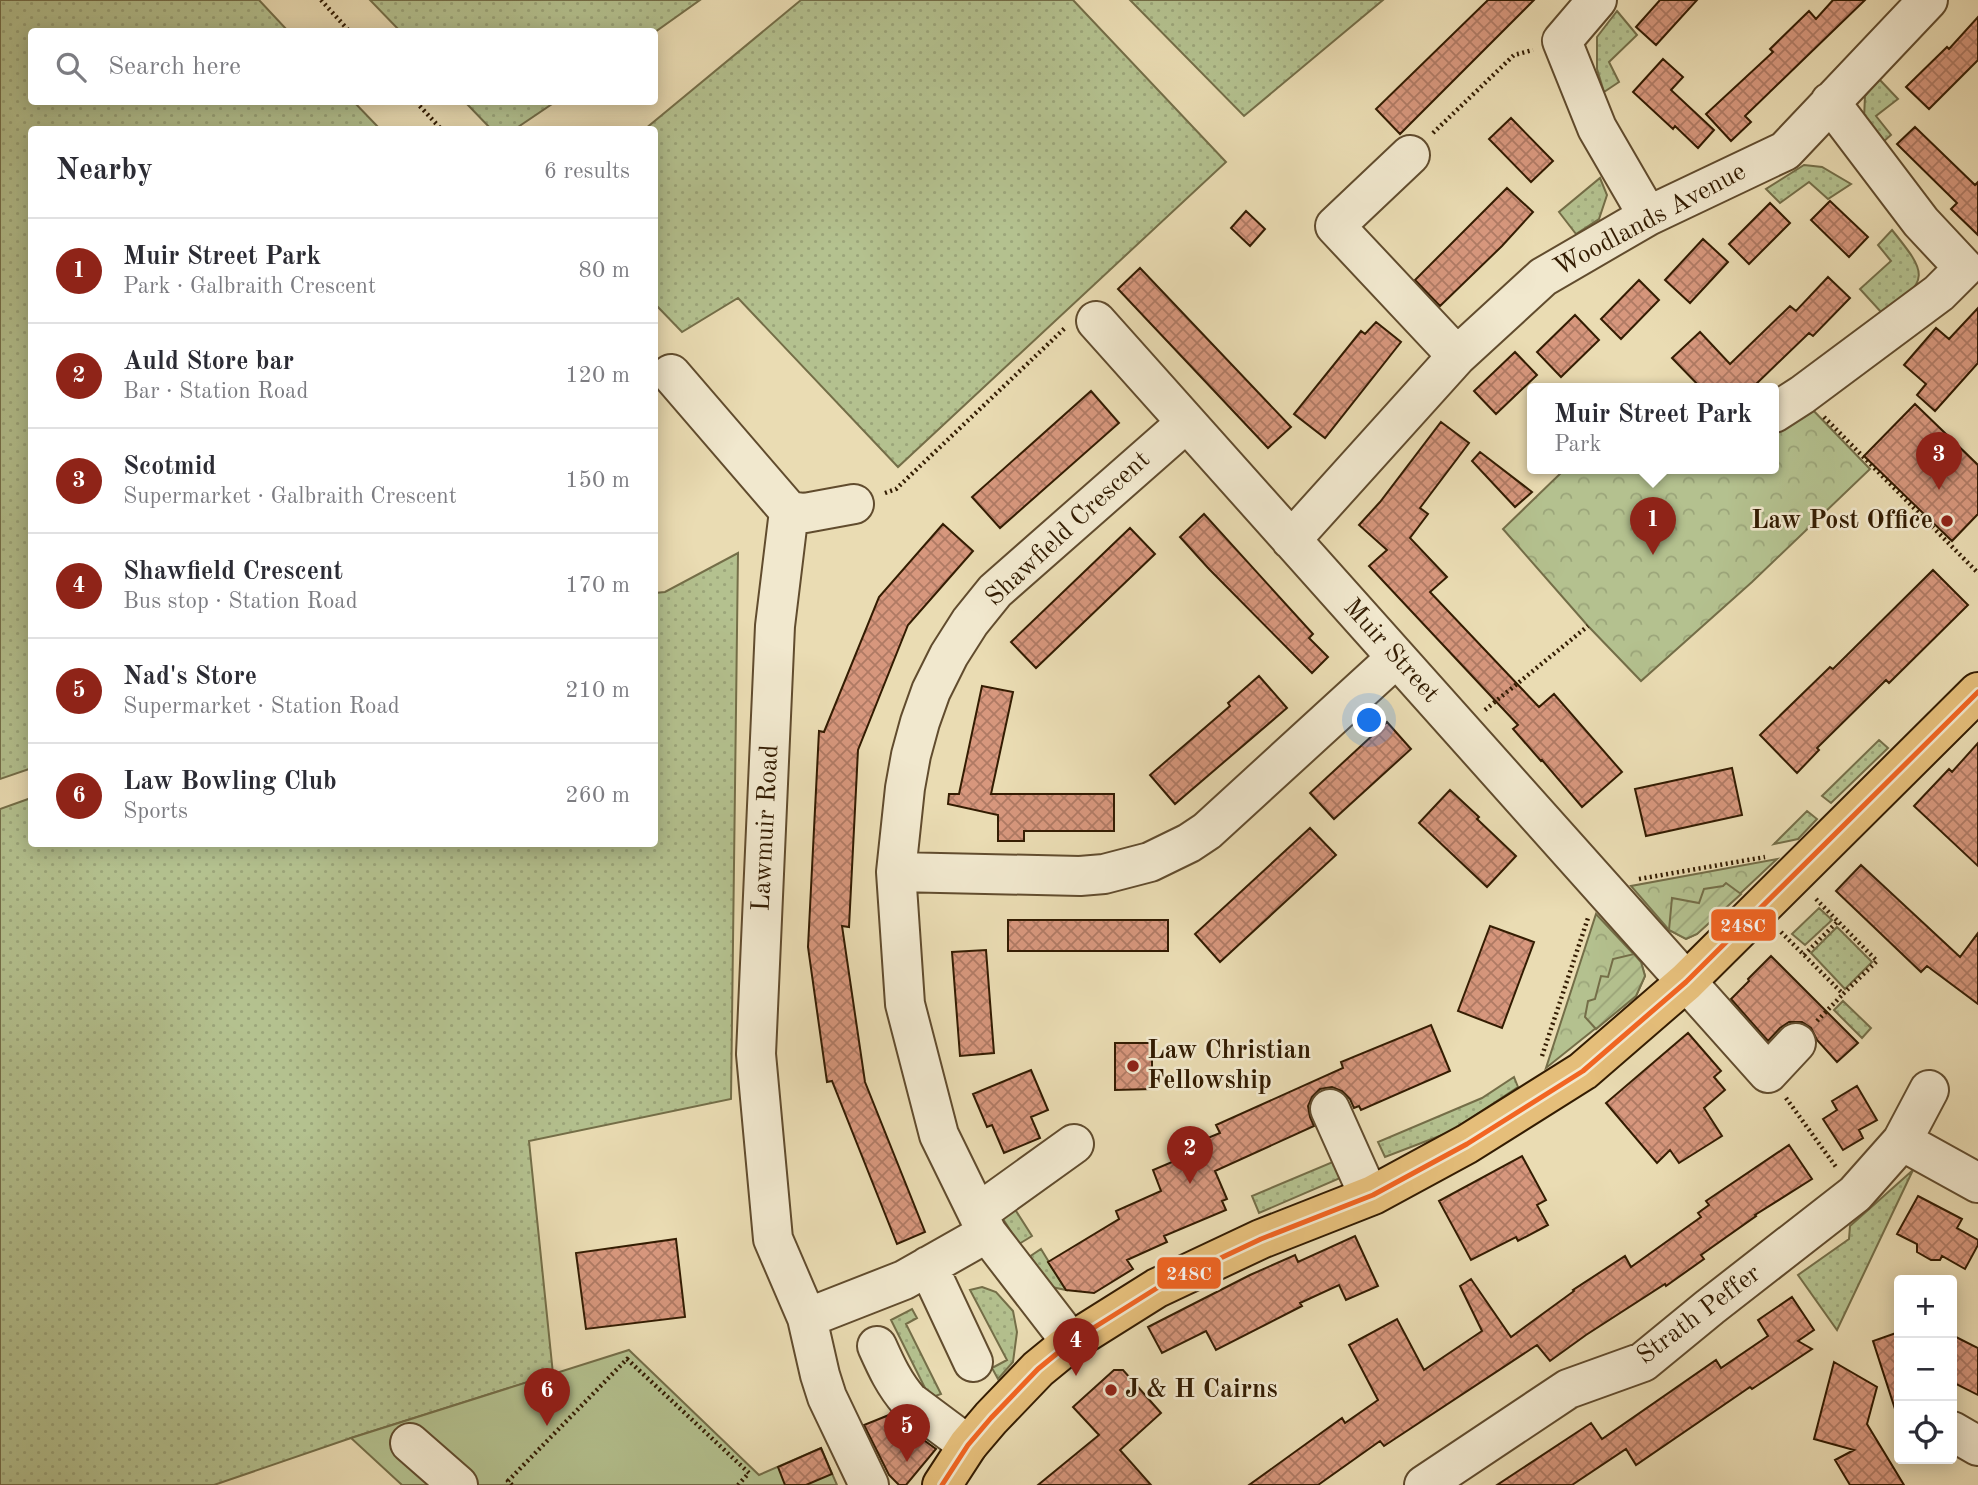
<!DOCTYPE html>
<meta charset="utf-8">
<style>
body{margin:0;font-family:"Old Standard TT",serif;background:#f2f2f3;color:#2b2b33}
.controls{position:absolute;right:21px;bottom:21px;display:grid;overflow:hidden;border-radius:7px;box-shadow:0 4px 18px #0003}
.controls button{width:63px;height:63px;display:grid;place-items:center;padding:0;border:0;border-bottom:2px solid #e1e1e2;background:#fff;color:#2b2b33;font:35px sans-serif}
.you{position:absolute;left:1370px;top:721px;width:24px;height:24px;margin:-18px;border:5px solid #fff;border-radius:50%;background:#1a73e8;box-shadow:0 0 0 10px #1a73e833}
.badge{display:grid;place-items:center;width:46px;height:46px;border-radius:50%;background:#8f2418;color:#fff;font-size:23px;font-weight:700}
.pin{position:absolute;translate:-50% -58px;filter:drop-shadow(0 2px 4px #0008)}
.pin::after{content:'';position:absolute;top:37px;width:24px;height:21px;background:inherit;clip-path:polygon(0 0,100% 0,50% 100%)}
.popup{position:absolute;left:1527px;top:383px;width:252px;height:91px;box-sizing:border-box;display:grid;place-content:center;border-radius:7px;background:#fff;filter:drop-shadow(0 2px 5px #0005);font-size:23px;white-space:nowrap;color:#7c7c81}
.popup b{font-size:26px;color:#2b2b33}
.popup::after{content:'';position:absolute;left:50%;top:100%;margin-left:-14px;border:14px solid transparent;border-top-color:#fff}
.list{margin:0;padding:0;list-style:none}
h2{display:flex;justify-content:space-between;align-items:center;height:91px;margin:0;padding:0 28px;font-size:30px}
h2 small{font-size:23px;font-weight:400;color:#7c7c81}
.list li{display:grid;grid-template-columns:46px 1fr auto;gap:21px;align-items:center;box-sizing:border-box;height:105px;padding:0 28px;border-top:2px solid #e1e1e2}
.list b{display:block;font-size:26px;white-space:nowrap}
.list p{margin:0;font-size:23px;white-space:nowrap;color:#7c7c81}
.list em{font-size:23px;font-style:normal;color:#7c7c81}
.icon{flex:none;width:38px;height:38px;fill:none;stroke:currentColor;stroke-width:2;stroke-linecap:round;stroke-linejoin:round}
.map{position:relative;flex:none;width:1978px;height:1485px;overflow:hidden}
.search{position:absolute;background:#fff;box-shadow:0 4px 18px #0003;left:28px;top:28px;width:630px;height:77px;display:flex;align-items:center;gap:18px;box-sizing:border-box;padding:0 24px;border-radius:7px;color:#7c7c81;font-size:26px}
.panel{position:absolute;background:#fff;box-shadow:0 4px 18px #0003;left:28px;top:126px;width:630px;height:721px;border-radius:7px}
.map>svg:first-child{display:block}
.grass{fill:url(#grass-dots);stroke:#746e48;stroke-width:2}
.forest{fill:url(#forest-crowns);stroke:#746e48;stroke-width:2}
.garden{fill:url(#garden-furrows);stroke:#746e48;stroke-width:2}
.pitch{fill:#b4c18f;stroke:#746e48;stroke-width:2}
.building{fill:url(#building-cross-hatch);stroke:#331c02;stroke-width:2}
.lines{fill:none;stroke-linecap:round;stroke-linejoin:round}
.minor-casing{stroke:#614c2e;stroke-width:42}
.major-casing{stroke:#331c02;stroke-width:42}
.path{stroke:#331c02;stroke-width:4.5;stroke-dasharray:2 3.5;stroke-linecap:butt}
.minor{stroke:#f1e8ce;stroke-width:38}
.major{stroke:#e5be7a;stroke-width:38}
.bus-1-casing{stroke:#f1e8ce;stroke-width:10}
.bus-1{stroke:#f26522;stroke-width:5}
.poi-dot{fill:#8f2418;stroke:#f1e8ce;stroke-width:2.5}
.labels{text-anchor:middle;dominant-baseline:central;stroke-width:5;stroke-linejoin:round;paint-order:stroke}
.street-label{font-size:26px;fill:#331c02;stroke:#f1e8ce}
.poi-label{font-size:26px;font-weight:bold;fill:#331c02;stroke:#f1e8ce;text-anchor:start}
.line-badge{stroke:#f1e8ce;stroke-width:2.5}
.badge-label{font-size:19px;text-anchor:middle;font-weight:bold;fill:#fff}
</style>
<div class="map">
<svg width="1978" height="1485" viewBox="0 0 1978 1485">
<defs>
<pattern id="grass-dots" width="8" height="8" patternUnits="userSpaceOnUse" patternTransform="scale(1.75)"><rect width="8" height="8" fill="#b4c18f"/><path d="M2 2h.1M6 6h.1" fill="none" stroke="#9ba57a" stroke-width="1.8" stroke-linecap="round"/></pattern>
<pattern id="forest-crowns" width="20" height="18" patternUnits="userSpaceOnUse" patternTransform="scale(1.75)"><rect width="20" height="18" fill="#b4c18f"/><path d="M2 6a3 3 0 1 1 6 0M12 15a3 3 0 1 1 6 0" fill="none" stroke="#9ba57a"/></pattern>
<pattern id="garden-furrows" width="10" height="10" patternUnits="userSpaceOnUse" patternTransform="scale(1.75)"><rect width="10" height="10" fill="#b4c18f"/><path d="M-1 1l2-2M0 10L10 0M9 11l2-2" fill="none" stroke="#9ba57a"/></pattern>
<pattern id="building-cross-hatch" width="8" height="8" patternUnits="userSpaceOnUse" patternTransform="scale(1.75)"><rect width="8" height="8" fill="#d7977d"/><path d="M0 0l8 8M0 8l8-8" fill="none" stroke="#af7a64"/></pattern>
</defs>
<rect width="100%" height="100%" fill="#eadcb3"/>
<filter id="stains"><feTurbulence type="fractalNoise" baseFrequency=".00286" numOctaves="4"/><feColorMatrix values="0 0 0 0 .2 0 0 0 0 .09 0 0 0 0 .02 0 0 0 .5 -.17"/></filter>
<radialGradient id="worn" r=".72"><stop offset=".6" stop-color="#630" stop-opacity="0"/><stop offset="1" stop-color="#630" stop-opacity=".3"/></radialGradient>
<path class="grass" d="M0 0H259L288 31 32 32V102H354L380 129 32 130V768L0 779Z
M370 0H700L655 32 400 31Z
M801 0H1073L1226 162 898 467 738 298 682 332 655 304 654 130 645 129Z
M1130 0H1383L1244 116Z
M1617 11 1637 35 1609 62 1619 82 1604 92 1597 69V37Z
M1879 79 1898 99 1876 116 1891 135 1874 150 1864 119 1865 96Z
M465 102H555L515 129H491Z
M1804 165 1822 167 1851 184 1828 199 1809 182 1780 203 1766 189Z
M1600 178 1607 195 1599 219 1576 234 1559 212Z
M1892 230C1926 272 1933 282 1881 312L1860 289 1891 261 1878 245Z
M738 553 731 1099 529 1141 553 1374 351 1438 214 1485H0V809L31 798 32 844H654L655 593 665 592Z
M1879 740 1888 748 1831 803 1822 796Z
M1807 811 1817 819 1798 839 1774 844Z
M1819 908 1832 920 1805 945 1792 934Z
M1837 927 1872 962 1845 989 1811 953Z
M1843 1001 1871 1028 1862 1038 1834 1010Z
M1514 1077 1518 1087 1450 1132 1385 1157 1378 1142 1482 1098Z
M1347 1156 1354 1172 1259 1213 1252 1196Z
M1913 1170 1837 1330 1798 1275 1849 1239 1850 1226Z
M1009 1200 1032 1236 1019 1244 996 1208Z
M1041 1249 1066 1290 1047 1286 1029 1257Z
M982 1287 996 1292 1013 1311 1017 1332 1013 1362 998 1379 992 1368 1007 1360 970 1290Z
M912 1309 917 1318 906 1324 941 1394 930 1398 891 1320Z"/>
<path class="forest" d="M1808 405 1870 469 1752 582 1641 681 1588 626 1503 529 1565 469H1774V422Z
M1777 859 1697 934 1686 939 1669 930 1631 886Z
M1596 914 1641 962 1645 976 1636 996 1546 1068Z"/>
<path class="garden" d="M1726 883 1741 894 1697 934 1686 939 1669 930 1672 898 1699 903 1704 889 1723 886Z
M1634 954 1641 962 1645 976 1636 996 1596 1029 1585 1017 1588 1001 1595 999 1601 976 1608 977 1613 959Z"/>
<path class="pitch" d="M629 1350 759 1475 821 1448 837 1485H402L351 1438Z"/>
<path class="building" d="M1488 0H1534L1400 134 1376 109Z
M1660 0H1697L1656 45 1636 27Z
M1833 0H1865L1745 116 1751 122 1731 141 1706 114 1773 52 1770 49 1809 11 1816 19Z
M1978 17V60L1929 109 1906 87 1947 47 1949 49Z
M1663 59 1683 77 1671 90 1714 130 1698 148 1675 126 1673 129 1633 92Z
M1511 118 1553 161 1531 182 1489 139Z
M1915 127 1975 185 1978 182V235L1951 209 1957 203 1897 144Z
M1507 188 1533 212 1502 246 1440 306 1415 280Z
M1830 201 1868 237 1849 257 1811 220Z
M1770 203 1790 223 1749 264 1729 244Z
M1246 211 1265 229 1250 246 1231 228Z
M1703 239 1728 262 1690 303 1665 280Z
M1140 268 1291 427 1268 448 1118 289Z
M1828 277 1850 298 1813 336 1809 333 1753 387 1754 389H1702L1672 358 1700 332 1730 364 1790 306 1796 311Z
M1639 280 1659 300 1621 339 1601 319Z
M1978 308V363L1935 411 1917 395 1926 384 1904 365 1936 328 1949 339Z
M1575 315 1599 340 1561 377 1537 352Z
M1376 322 1401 342 1325 438 1294 414 1361 331 1365 334Z
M1515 352 1537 375 1496 414 1474 391Z
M1091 391 1119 423 1000 528 972 497Z
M1915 404 1978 465V514L1952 541 1864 456Z
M1441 422 1469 443 1420 508 1428 514 1410 538 1447 577 1430 592 1539 707 1554 694 1622 772 1582 807 1542 760 1541 761 1513 729 1518 725 1369 566 1387 550 1359 525 1380 502Z
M1480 452 1532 492 1515 507 1472 461Z
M1204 514 1313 634 1309 638 1328 657 1312 673 1209 569 1180 537Z
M943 524 973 551 908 625 858 750 849 927 842 926 865 1082 925 1232 897 1244 832 1081 827 1082 808 947 819 731 824 732 879 597Z
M1130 528 1155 554 1036 668 1011 642Z
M1933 570 1968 605 1889 683 1886 680 1817 748 1819 750 1797 773 1760 735 1830 667 1833 669Z
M1259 676 1287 708 1175 804 1150 775 1230 706 1228 703Z
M982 686 1013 692 991 794H1114V831H1024V841H998V815L948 804 949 794H959Z
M1387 722 1411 749 1334 819 1310 793Z
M1978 743V866L1914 806 1949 769 1952 772Z
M1732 768 1742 815 1646 836 1635 789Z
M1450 790 1479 817 1477 819 1516 856 1487 887 1419 823Z
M1310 828 1336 855 1220 962 1195 934Z
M1861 865 1960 957 1978 933V1004L1927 966 1921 972 1836 891Z
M1008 920H1168V951H1008Z
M1490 926 1534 942 1502 1028 1458 1011Z
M986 950 994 1053 960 1056 952 952Z
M1771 956 1858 1043 1837 1062 1817 1040 1811 1028 1802 1022H1789L1780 1028 1768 1041 1731 999 1749 981 1748 979Z
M1431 1025 1450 1071 1361 1110 1359 1106 1354 1108 1350 1099 1342 1091 1332 1087 1320 1089 1312 1097 1308 1106 1310 1117 1314 1126 1215 1171 1227 1199 1222 1201 1226 1210 1164 1236 1167 1242 1127 1260 1133 1269 1094 1293 1066 1290 1048 1262 1119 1219 1116 1211 1161 1191 1153 1170 1184 1157 1181 1149 1220 1133 1216 1125 1343 1068 1341 1062Z
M1688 1033 1721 1071 1714 1077 1725 1090 1704 1108 1722 1136 1679 1163 1670 1150 1657 1163 1606 1103Z
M1115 1043H1152V1089L1115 1090Z
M1031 1070 1048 1110 1031 1117 1040 1138 1004 1153 992 1125 987 1127 973 1094Z
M1857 1086 1877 1120 1859 1130 1863 1138 1843 1150 1823 1119 1837 1110 1832 1101Z
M1789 1145 1812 1179 1755 1215 1756 1216 1701 1255 1704 1259 1666 1286 1665 1284 1586 1335 1550 1361 1537 1345 1384 1446 1380 1441 1318 1485H1249L1342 1418 1345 1423 1378 1400 1349 1345 1397 1319 1424 1370 1482 1331 1460 1286 1471 1279 1511 1337 1574 1291 1573 1290 1625 1256 1631 1267 1701 1217 1698 1213 1709 1205 1706 1201Z
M1522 1156 1546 1200 1537 1205 1548 1225 1518 1241 1516 1237 1471 1260 1439 1201Z
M1918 1196 1962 1219 1957 1228 1978 1240V1245L1965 1269 1942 1256 1940 1260H1931L1917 1252V1244L1897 1234Z
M1355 1236 1378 1286 1346 1300 1339 1285 1300 1303 1302 1306 1216 1350 1206 1331 1162 1353 1148 1327 1250 1275 1295 1255 1298 1262Z
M676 1239 685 1317 586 1329 576 1253Z
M1792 1297 1814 1330 1798 1341 1812 1349 1752 1389 1750 1387 1636 1465 1626 1449 1572 1485H1497L1591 1423 1602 1439 1716 1360 1721 1368 1768 1336 1758 1320Z
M1899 1332V1408L1895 1409 1873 1341Z
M1952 1335 1978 1348V1395L1952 1382Z
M1834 1362 1877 1387 1867 1424 1904 1485H1850L1835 1460 1854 1450 1814 1439Z
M1114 1370H1123L1161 1413 1120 1450 1151 1485H1038L1099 1435 1073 1407Z
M889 1415 936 1449 906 1485H899L889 1475 864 1425Z
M821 1448 832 1474 806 1485H785L778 1467Z"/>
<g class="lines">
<defs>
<path id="minor" d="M1597 0 1562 41 1597 128 1648 216
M1410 155 1335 226 1457 356
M1096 321 1768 1073 1796 1043
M671 374 789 511 775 626 756 1054 773 1239 807 1318 904 1280 987 1233
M1774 413 1802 395 1939 293 1964 268 1921 222 1830 102
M789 511 805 513 854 504
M1291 540 1457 356 1543 277 1648 216 1785 151 1928 0
M896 872 1080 876 1104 874 1150 862 1189 843 1207 831 1396 658
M1330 1109 1369 1196
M1902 1141 1978 1183
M978 1213 1074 1144
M928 1266 973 1362
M807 1318 820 1375 827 1397 869 1485
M1071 1342 987 1233 939 1135 905 1004 896 872 905 788 911 755 920 722 931 691 949 655 970 622 995 591 1186 423
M877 1346C886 1366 894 1384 909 1401L968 1445
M1952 1431 1978 1446
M410 1443 458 1485
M1424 1485 1568 1389 1643 1362 1710 1307 1855 1194 1902 1141 1929 1090"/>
<path id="major" d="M942 1485 968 1445 991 1418 1038 1369 1071 1342 1157 1288 1261 1239 1373 1195 1467 1144 1583 1071 1686 982 1978 692"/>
</defs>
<use href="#minor" class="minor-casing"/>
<use href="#major" class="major-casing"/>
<path class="path" d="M321 0 350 32
M416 102 442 130
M1433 133 1514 55 1533 50
M1824 417 1978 573
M885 493 896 489 1066 327
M1485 710 1588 626
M1639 879 1765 857
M1781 932 1843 994 1877 961 1815 898
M1804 955 1838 921
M1817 1021 1843 994
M1542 1056 1588 918
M1786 1098 1836 1167
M512 1485 508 1481 627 1359 749 1473 738 1485"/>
<use href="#minor" class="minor"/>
<use href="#major" class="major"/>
<defs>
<path id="bus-1" d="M942 1485 968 1445 991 1418 1038 1369 1071 1342 1157 1288 1261 1239 1373 1195 1467 1144 1583 1071 1686 982 1978 692"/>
</defs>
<use href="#bus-1" class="bus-1-casing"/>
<use href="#bus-1" class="bus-1"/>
</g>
<g class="poi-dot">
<circle cx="1947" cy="521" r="7"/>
<circle cx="1133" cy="1066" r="7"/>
<circle cx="1111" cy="1390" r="7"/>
</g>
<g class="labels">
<g class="street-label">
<text transform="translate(1650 220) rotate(-28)">Woodlands Avenue</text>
<text transform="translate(1068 529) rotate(-43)">Shawfield Crescent</text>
<text transform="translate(1391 651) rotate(48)">Muir Street</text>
<text transform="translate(766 828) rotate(-87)">Lawmuir Road</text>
<text transform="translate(1699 1315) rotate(-37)">Strath Peffer</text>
</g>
<g class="poi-label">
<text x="1933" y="521" text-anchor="end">Law Post Office</text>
<text x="1147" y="1051">Law Christian<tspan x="1147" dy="30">Fellowship</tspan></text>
<text x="1125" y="1390">J &amp; H Cairns</text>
</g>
</g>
<g class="line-badge">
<rect x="1710" y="908" width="67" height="34" rx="7" fill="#f26522"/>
<rect x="1156" y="1256" width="66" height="34" rx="7" fill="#f26522"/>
</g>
<g class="badge-label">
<text x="1743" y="932">248C</text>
<text x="1189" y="1280">248C</text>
</g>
<rect width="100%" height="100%" filter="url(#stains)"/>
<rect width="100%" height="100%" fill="url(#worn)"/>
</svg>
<div class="controls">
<button>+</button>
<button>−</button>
<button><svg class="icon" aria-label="locate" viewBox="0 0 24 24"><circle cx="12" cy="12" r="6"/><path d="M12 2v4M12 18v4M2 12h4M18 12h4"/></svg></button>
</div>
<div class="you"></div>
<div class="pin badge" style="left:1653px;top:555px">1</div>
<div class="popup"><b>Muir Street Park</b>Park</div>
<div class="pin badge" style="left:1190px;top:1184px">2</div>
<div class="pin badge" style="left:1939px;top:490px">3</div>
<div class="pin badge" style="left:1076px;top:1376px">4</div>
<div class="pin badge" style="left:907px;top:1462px">5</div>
<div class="pin badge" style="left:547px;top:1426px">6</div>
<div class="search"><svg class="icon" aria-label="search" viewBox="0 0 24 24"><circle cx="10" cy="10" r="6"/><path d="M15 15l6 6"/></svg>Search here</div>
<section class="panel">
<h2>Nearby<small>6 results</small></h2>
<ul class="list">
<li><span class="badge">1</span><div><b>Muir Street Park</b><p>Park · Galbraith Crescent</p></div><em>80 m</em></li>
<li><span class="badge">2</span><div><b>Auld Store bar</b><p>Bar · Station Road</p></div><em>120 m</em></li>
<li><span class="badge">3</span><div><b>Scotmid</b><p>Supermarket · Galbraith Crescent</p></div><em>150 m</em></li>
<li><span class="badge">4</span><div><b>Shawfield Crescent</b><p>Bus stop · Station Road</p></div><em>170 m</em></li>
<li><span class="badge">5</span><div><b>Nad's Store</b><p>Supermarket · Station Road</p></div><em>210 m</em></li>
<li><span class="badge">6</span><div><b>Law Bowling Club</b><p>Sports</p></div><em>260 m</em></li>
</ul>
</section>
</div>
